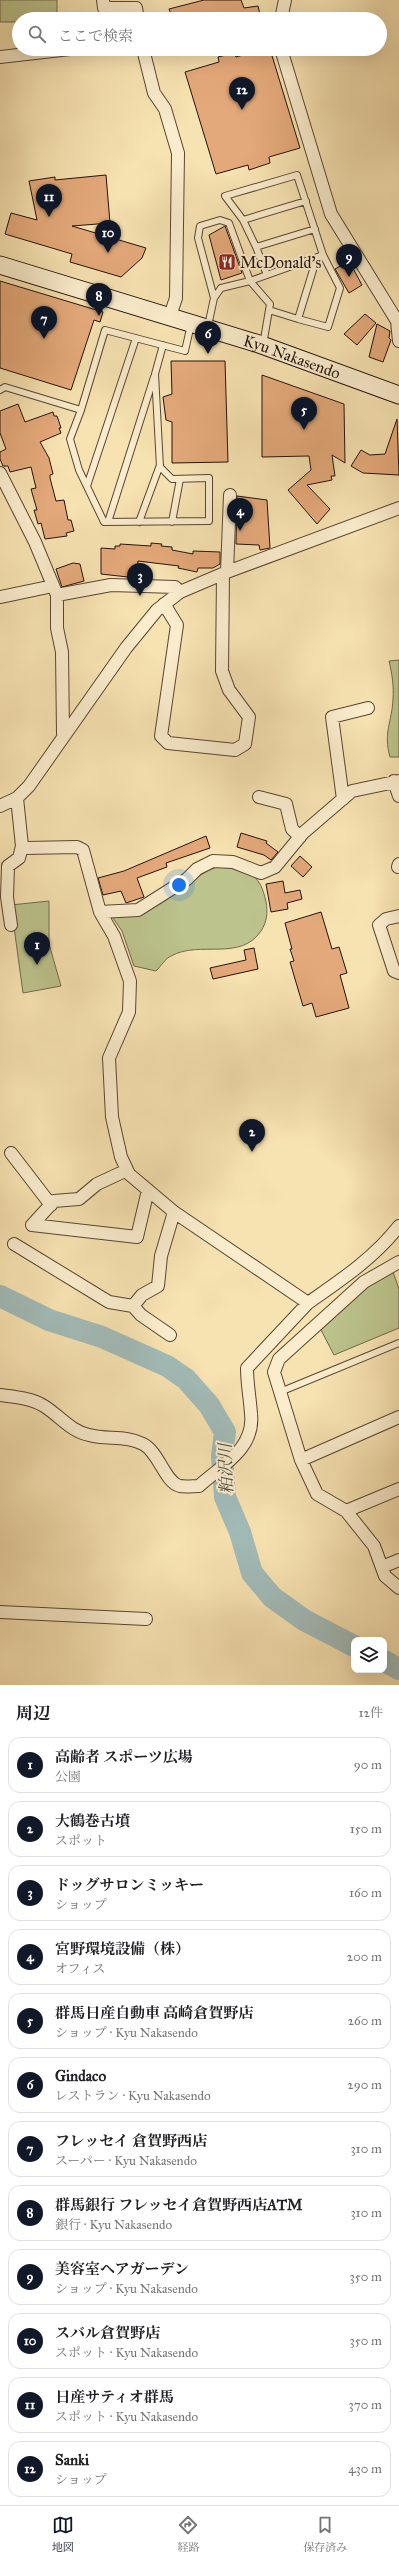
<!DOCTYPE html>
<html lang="ja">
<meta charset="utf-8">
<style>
body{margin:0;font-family:"IM FELL Great Primer","Noto Serif JP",serif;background:#f2f2f2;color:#202124}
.controls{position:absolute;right:12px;bottom:12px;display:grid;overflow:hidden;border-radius:8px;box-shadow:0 4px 16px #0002}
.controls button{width:36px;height:36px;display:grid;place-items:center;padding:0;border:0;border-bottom:1px solid #e0e0e0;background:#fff;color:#202124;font:20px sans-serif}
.you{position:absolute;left:179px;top:885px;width:14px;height:14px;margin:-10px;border:3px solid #fff;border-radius:50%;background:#1a73e8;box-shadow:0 0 0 6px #1a73e833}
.badge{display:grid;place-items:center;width:26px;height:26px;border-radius:50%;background:#111827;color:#fff;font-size:13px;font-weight:700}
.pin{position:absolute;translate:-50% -33px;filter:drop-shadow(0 1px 2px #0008)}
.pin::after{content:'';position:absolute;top:21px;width:14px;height:12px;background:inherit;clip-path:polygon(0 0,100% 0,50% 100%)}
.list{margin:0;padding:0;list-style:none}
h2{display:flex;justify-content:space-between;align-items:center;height:52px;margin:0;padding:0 16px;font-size:17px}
h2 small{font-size:13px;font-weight:400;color:#757577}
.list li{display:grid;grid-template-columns:26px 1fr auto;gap:12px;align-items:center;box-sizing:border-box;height:56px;margin:0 8px 8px;padding:0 8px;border:1px solid #e0e0e0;border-radius:12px}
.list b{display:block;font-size:15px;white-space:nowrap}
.list p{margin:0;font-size:13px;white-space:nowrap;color:#757577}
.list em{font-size:13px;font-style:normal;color:#757577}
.icon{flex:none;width:22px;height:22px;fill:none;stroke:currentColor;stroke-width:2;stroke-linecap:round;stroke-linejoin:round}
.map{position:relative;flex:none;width:399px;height:1685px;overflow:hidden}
.search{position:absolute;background:#fff;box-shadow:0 4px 16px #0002;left:12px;right:12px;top:12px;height:44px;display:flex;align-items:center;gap:10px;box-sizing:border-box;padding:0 14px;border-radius:22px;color:#757577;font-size:15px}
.sheet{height:820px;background:#fff}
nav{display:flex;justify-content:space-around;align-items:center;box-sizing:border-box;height:56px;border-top:1px solid #e0e0e0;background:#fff;font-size:11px;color:#757577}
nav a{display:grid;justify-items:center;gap:2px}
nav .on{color:#111827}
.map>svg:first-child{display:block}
.green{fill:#bcc38c;stroke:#706a4c}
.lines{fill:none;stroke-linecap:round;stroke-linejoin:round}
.river{stroke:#a2bbb8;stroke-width:22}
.building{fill:#e4a97a;stroke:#23120b}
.service-casing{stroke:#584634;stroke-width:8}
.minor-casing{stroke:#584634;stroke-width:14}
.secondary-casing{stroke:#23120b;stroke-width:19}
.service{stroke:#faeccc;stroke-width:6}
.minor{stroke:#faeccc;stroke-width:12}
.secondary{stroke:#faeccc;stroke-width:17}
.labels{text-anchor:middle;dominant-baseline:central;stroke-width:4;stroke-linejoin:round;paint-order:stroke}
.poi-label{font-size:16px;fill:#23120b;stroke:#faeccc;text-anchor:start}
.street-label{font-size:16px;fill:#23120b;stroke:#faeccc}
.water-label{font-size:17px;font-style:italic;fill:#4f4d48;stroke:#faeccc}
</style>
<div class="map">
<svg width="399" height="1685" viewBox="0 0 399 1685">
<rect width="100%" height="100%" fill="#f7e2b1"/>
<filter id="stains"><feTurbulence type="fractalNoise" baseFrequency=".005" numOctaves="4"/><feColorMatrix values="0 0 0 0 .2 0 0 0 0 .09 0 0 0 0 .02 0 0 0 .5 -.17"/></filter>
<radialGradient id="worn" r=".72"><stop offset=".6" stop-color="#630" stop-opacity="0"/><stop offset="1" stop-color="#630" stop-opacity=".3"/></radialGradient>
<path class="green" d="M0 0H57V19H19V22H0Z
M399 660V757H390C383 733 392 722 393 699 394 687 392 673 389 661Z
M228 865C252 874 260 874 266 902 268 912 267 922 261 931 240 962 200 940 171 956 166 958 161 966 156 971L134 966 122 931 111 915C131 908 153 903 172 894 195 883 201 868 228 865Z
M49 901V944L61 986 23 993 11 905Z
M393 1272 399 1289V1328L334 1355 321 1330 368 1285Z"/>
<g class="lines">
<path class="river" d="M0 1296 49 1320 102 1337 167 1366 186 1379 209 1405 225 1432 222 1456 225 1497 240 1532 252 1573 272 1597 304 1620 354 1646
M384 1661 399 1669"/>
</g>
<path class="building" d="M204 0H241L244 8 258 6 261 19H173L169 9Z
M263 49H270L300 148 269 157 270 163 249 170 248 165 216 174 185 72 219 62 218 57 234 53 236 57Z
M106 175 110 223 72 226 146 248 142 258 121 277 70 262 72 254 5 234 11 213 37 220 29 181 55 177V180Z
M225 226 242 273 221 280 209 235Z
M349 261 362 285 349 293 335 269Z
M0 281 103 312 100 322 94 320 71 390 0 368Z
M365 314 376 323 357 345 344 334Z
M377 324 390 331 389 338 391 340 383 362 369 357Z
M171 361H225L228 462 172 463V422L166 420 163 397 172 394Z
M262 375 344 404 345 463 332 455 335 476H331L332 480 307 485 330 509 317 524 288 490 311 470 309 456 262 457Z
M18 404 25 422 53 412 54 416H57L61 428H59L61 433 40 442 49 458 53 474 50 475V478L56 501 64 500 68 520H71L74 531 66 533 67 536 45 539 41 523 38 524 34 510H37L31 489 36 488 31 467 10 472 8 466H3L0 459V452L6 449 0 433V411Z
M397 419 399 475 363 473 351 466 361 450 370 455 385 454Z
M237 496 267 500 270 548 260 550 259 545 236 544Z
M151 543 162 544 161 546 172 547V550L193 554V551L220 552V564L213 568H198L197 572 178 568 179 566 138 561 137 578 101 574V548L115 549V546H120V544L151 546Z
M73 563 80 564 84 581 62 587 56 569Z
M241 833 267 841 266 843 278 852 271 860 264 855 237 847Z
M206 836 210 848 166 863 167 867 137 878 144 897 126 903 121 891 103 895 98 878 124 871Z
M300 856 312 867 303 877 291 866Z
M283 881 285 893 300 890 302 899 287 903 288 909 271 912 266 884Z
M321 912 332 949 339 947 347 973 340 975 349 1008 316 1017 312 1003 303 1006 290 962 294 961 290 949H292L285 923Z
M254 948 258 969 213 979 210 968 246 960 244 950Z"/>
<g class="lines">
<defs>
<path id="service" d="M243 220 256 247 315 229
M256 247 267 275
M315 258 313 270 298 319 328 327 340 288 323 255
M214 298 221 288 250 281 323 255 297 175 225 196 243 220 306 201
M269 310 298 319
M208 326 214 298 198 238 200 226 220 220 229 223 250 281 270 304 263 345
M0 390 5 387 81 410 105 330 185 351 191 324
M81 410 70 439 79 470 104 522 209 521V478L172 479 160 467 155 374 163 345
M87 486 136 338
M108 522 154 377
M139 522 160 465
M172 522 180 479
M280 1392 399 1343"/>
<path id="minor" d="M103 0 104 8H136L138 19
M281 19 285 0
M143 49 154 93 165 109 178 153 176 298 170 316
M281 49 331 214 397 321 399 341
M0 57 70 49
M0 473 35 542 57 595V628L62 652 63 734
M227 572 230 495
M57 595 111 585 175 587 180 592
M1 597 53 586
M164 604 177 625 161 736 168 743 235 750 245 744 249 717 229 690 222 671 223 574
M394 781 399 796
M259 797 286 804 292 829 300 837
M17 798 22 846 26 848 77 847 83 850 100 912 114 936 130 981 129 1012 109 1058 112 1117 121 1157 129 1174 174 1212 308 1303C341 1280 374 1258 399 1226
M343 799 332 717 368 708
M0 806 17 798 29 786 126 648 157 610 180 592 227 572 399 508
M398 867 399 864
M100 912 138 910 187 879 197 869 213 861 233 862 261 873 275 867 303 833 352 791 399 781
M399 916 386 919 379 925 394 971 399 973
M11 925 7 897 8 866 19 858 22 846
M11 1153 51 1205
M32 1225 137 1237 148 1190
M32 1225 54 1201 79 1199 97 1184 127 1170
M14 1244 109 1302 133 1306 141 1315 170 1335
M399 1262 364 1282 279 1359 274 1372 301 1460 317 1494 346 1511 374 1546 385 1576 399 1588
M133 1306 142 1295 158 1286 161 1256 174 1212
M0 1395C15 1397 31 1398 44 1406 60 1416 70 1431 89 1435 107 1440 126 1435 143 1444 159 1452 165 1483 180 1486 186 1487 193 1486 199 1486 221 1466 255 1449 251 1414 250 1398 247 1384 247 1368L308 1303
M301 1460 399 1417
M346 1511 399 1489
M382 1567 399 1560
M0 1612 146 1619"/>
<g id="secondary">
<path id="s1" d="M0 265 259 344 399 395"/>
</g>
</defs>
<use href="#service" class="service-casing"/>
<use href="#minor" class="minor-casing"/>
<use href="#secondary" class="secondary-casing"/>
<use href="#service" class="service"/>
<use href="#minor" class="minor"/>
<use href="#secondary" class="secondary"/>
</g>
<defs>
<symbol id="restaurant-square" viewBox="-11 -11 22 22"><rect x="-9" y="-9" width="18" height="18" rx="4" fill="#8f2418" stroke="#faeccc"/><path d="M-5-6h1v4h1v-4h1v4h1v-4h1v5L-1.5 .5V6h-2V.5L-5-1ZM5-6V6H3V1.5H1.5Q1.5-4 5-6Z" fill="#fff"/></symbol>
</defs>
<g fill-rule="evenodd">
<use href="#restaurant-square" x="217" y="252" width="20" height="20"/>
</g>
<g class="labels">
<g class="poi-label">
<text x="240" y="262">McDonald's</text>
</g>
<g class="street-label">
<text stroke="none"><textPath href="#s1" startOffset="306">Kyu Nakasendo</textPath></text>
</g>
<g class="water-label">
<text transform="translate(226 1469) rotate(-92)">粕沢川</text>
</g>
</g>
<rect width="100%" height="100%" filter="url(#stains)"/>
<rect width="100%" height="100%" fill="url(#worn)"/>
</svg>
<div class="controls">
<button><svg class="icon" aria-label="layers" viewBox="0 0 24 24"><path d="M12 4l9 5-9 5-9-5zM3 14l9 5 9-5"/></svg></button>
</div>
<div class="you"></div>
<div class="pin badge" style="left:37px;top:965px">1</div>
<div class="pin badge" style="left:252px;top:1152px">2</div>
<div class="pin badge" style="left:140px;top:596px">3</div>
<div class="pin badge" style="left:240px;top:531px">4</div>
<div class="pin badge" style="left:304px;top:430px">5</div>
<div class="pin badge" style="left:208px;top:354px">6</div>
<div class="pin badge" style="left:44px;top:339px">7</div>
<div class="pin badge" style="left:99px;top:316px">8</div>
<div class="pin badge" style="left:349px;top:277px">9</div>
<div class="pin badge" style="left:108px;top:253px">10</div>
<div class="pin badge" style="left:49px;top:217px">11</div>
<div class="pin badge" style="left:242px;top:110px">12</div>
<div class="search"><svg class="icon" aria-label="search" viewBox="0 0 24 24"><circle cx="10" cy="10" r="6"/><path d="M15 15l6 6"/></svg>ここで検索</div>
</div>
<section class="sheet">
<h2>周辺<small>12件</small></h2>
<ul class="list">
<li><span class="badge">1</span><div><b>高齢者 スポーツ広場</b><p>公園</p></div><em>90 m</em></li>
<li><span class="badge">2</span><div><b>大鶴巻古墳</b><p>スポット</p></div><em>150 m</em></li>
<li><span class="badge">3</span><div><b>ドッグサロンミッキー</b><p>ショップ</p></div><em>160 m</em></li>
<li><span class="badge">4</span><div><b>宮野環境設備（株）</b><p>オフィス</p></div><em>200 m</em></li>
<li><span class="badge">5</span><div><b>群馬日産自動車 高崎倉賀野店</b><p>ショップ · Kyu Nakasendo</p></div><em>260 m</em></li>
<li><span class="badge">6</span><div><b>Gindaco</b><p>レストラン · Kyu Nakasendo</p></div><em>290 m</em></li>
<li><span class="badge">7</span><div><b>フレッセイ 倉賀野西店</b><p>スーパー · Kyu Nakasendo</p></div><em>310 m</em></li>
<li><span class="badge">8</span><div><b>群馬銀行 フレッセイ倉賀野西店ATM</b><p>銀行 · Kyu Nakasendo</p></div><em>310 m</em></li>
<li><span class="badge">9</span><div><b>美容室ヘアガーデン</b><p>ショップ · Kyu Nakasendo</p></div><em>350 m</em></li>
<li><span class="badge">10</span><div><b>スバル倉賀野店</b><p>スポット · Kyu Nakasendo</p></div><em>350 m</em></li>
<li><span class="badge">11</span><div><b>日産サティオ群馬</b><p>スポット · Kyu Nakasendo</p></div><em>370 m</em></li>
<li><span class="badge">12</span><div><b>Sanki</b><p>ショップ</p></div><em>430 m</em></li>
</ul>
</section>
<nav>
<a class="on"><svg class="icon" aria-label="map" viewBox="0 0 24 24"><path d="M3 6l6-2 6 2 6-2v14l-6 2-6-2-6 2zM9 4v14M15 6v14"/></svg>地図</a>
<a><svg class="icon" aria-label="directions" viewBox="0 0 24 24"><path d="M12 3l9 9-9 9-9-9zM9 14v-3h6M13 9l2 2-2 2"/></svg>経路</a>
<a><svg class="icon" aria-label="saved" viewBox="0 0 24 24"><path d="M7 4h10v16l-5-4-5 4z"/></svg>保存済み</a>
</nav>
